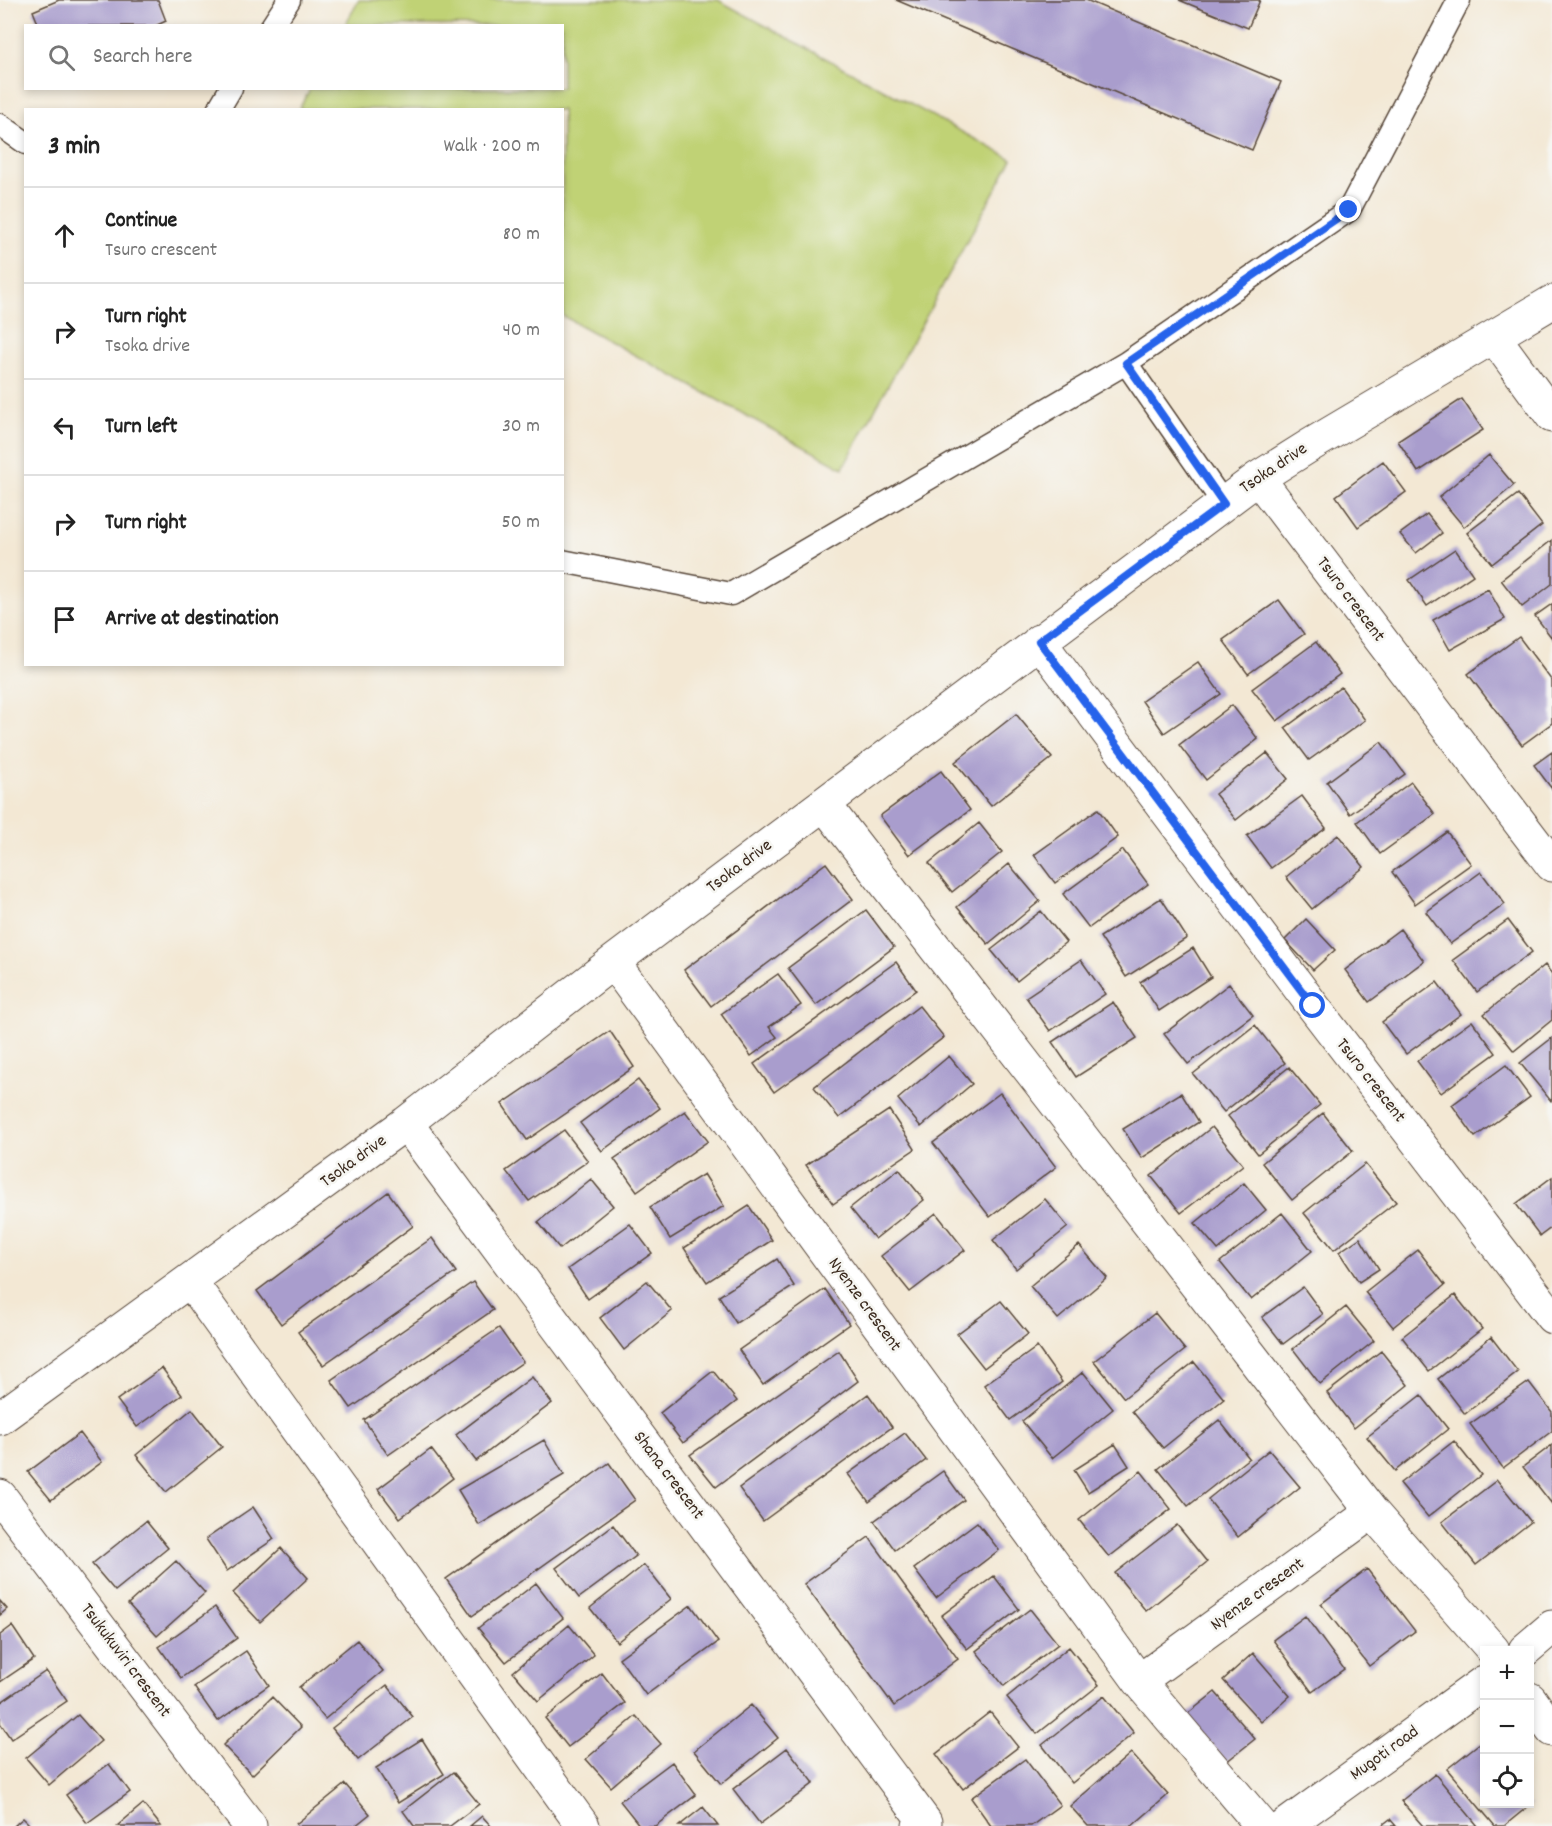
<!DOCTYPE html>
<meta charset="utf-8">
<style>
body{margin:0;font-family:Dekko,sans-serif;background:#f2f2f2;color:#222}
.controls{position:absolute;right:18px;bottom:18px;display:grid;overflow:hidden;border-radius:0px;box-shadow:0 3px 9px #0003}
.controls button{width:54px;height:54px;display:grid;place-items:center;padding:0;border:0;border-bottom:2px solid #e0e0e0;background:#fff;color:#222;font:30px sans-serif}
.stop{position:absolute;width:18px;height:18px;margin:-14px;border:4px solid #2563eb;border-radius:50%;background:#fff}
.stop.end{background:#2563eb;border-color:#fff;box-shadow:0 2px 6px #0008}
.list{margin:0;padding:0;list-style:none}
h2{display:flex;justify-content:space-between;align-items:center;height:78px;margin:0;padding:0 24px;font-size:26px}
h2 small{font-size:20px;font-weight:400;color:#767676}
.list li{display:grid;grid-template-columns:39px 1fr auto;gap:18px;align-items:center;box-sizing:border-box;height:96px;padding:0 24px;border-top:2px solid #e0e0e0}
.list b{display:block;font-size:22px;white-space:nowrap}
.list p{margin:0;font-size:20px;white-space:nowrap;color:#767676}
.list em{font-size:20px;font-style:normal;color:#767676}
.icon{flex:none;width:33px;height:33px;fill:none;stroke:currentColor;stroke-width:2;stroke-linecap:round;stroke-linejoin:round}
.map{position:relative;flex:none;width:1552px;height:1826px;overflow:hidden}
.search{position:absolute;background:#fff;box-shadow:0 3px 9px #0003;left:24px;top:24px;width:540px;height:66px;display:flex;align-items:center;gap:15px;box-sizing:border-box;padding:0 21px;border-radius:0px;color:#767676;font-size:22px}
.panel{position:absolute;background:#fff;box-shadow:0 3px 9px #0003;left:24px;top:108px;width:540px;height:558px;border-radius:0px}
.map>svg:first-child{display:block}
.green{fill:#c0d274;stroke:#7e7e49;stroke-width:1.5}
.building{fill:#a99dcd}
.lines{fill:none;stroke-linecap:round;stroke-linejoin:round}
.lane-casing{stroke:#574639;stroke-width:25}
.street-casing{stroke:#574639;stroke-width:35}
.lane{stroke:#fff;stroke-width:22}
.street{stroke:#fff;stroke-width:33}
.route{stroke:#2563eb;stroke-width:8}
.labels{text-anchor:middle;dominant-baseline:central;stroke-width:5;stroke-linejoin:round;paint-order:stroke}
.street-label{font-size:18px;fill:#3b2a1e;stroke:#f6f6f2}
</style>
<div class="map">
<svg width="1552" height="1826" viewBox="0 0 1552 1826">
<rect width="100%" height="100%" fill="#f6f6f2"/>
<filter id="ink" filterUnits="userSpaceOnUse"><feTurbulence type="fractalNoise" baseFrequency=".0167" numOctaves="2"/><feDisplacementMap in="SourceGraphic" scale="12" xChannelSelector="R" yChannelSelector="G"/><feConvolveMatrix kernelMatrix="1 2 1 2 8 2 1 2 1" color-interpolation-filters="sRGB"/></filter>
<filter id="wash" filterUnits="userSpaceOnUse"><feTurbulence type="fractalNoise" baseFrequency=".008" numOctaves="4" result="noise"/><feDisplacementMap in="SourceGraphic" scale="24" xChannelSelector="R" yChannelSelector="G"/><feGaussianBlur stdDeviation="1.35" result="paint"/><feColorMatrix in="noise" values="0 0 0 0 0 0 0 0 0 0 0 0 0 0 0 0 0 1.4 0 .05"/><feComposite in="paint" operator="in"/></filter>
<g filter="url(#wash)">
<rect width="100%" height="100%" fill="#f3e8d4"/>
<path class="green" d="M359 0H718L1012 159 843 468 563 316 562 110 299 109 310 89 562 88V26L345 25Z"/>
<g id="blocks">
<path class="building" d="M59 0H158L166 21 155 26H39L33 11Z
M896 0H1086L1281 82 1252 150Z
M1179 0H1260L1248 28Z
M1462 399 1483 430 1418 472 1398 441Z
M1489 455 1514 485 1464 527 1439 497Z
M1383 461 1406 492 1358 527 1336 496Z
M1518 494 1542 525 1492 564 1467 533Z
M1427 514 1442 533 1416 553 1400 534Z
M1552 540V584L1522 607 1501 580Z
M1455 549 1473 575 1427 606 1409 580Z
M1488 589 1505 619 1450 650 1433 620Z
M1279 600 1304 634 1248 674 1223 640Z
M1552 604V638L1535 616Z
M1519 637 1552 681V723L1522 745 1468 674Z
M1316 642 1340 674 1277 721 1252 689Z
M1198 662 1221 694 1164 733 1142 701Z
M1341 687 1365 720 1309 760 1285 728Z
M1232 705 1258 739 1206 780 1179 745Z
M1016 714 1052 758 991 806 955 762Z
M1381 742 1405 774 1350 814 1327 782Z
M1552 752V789L1534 765Z
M1267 753 1288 779 1236 820 1215 794Z
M941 771 970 810 909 855 880 816Z
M1411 782 1435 814 1380 854 1357 822Z
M1302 796 1326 828 1271 868 1247 836Z
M1098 809 1118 837 1055 883 1034 855Z
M979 823 1002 852 952 892 929 863Z
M1447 832 1471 864 1415 904 1392 872Z
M1338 835 1364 867 1312 909 1286 877Z
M1123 850 1148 884 1089 928 1063 894Z
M826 863 853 899 711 1006 684 970Z
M1009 864 1040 901 988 944 957 907Z
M1481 872 1505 904 1450 944 1426 912Z
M1161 898 1187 938 1126 977 1100 937Z
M866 910 894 947 816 1005 788 968Z
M1041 911 1066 942 1017 981 991 950Z
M1306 919 1335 950 1313 970 1285 940Z
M1508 920 1532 952 1477 992 1453 960Z
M1400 929 1424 961 1369 1002 1345 970Z
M1193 948 1211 977 1159 1011 1140 982Z
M1081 960 1105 994 1050 1031 1026 997Z
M896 962 916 990 774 1092 754 1064Z
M1545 965 1552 974V1020L1514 1051 1484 1014Z
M778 974 801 1005 769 1027 777 1037 751 1056 721 1014Z
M1437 982 1461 1014 1406 1054 1382 1022Z
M1229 984 1253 1015 1188 1064 1164 1034Z
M1113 1002 1137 1038 1076 1077 1052 1042Z
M919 1006 944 1037 839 1118 814 1087Z
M1472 1021 1496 1053 1441 1093 1417 1061Z
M1255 1025 1285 1063 1224 1112 1193 1074Z
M610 1031 634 1067 527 1140 502 1104Z
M1552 1038V1099L1551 1101 1520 1063Z
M949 1056 972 1084 921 1127 898 1099Z
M1506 1065 1530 1097 1475 1137 1452 1105Z
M1289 1067 1320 1105 1258 1154 1228 1116Z
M638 1080 660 1108 602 1151 580 1123Z
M1000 1093 1056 1167 990 1217 933 1143Z
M1181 1093 1199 1122 1142 1158 1123 1129Z
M889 1110 915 1149 833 1204 806 1165Z
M685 1111 708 1141 637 1191 614 1159Z
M1323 1113 1353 1151 1292 1200 1262 1163Z
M1212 1127 1243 1165 1181 1213 1151 1176Z
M564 1130 588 1161 529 1201 506 1171Z
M1365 1164 1396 1202 1334 1250 1304 1213Z
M899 1169 924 1200 875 1239 850 1208Z
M704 1174 724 1206 670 1239 650 1207Z
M1552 1177V1227L1540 1236 1516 1204Z
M591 1179 613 1206 560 1249 538 1222Z
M1244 1183 1266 1210 1218 1250 1195 1223Z
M388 1192 413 1226 281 1324 257 1291Z
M1045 1199 1068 1227 1016 1269 993 1240Z
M749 1206 772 1240 707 1282 684 1248Z
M936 1213 965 1250 910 1292 881 1256Z
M1282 1213 1312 1251 1251 1300 1220 1262Z
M630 1224 652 1253 588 1299 568 1269Z
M432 1238 456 1272 323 1365 298 1332Z
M1360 1238 1379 1269 1359 1282 1339 1252Z
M1079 1245 1107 1278 1058 1319 1030 1286Z
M1418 1250 1445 1285 1393 1327 1365 1292Z
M777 1259 794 1286 736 1323 719 1296Z
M647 1281 672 1311 624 1350 600 1318Z
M473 1282 493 1310 351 1408 331 1380Z
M1303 1287 1323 1314 1283 1344 1262 1317Z
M825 1289 849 1324 763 1385 739 1350Z
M1455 1295 1482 1329 1429 1371 1402 1337Z
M1001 1301 1028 1334 984 1368 957 1334Z
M1346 1307 1374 1341 1320 1384 1293 1349Z
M1155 1313 1185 1350 1124 1398 1094 1361Z
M499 1328 523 1362 388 1455 364 1420Z
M1491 1337 1518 1372 1465 1414 1438 1379Z
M1037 1347 1062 1382 1010 1420 984 1385Z
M839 1351 858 1381 716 1487 690 1455Z
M1381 1351 1408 1385 1354 1428 1327 1393Z
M1194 1362 1224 1399 1163 1448 1132 1411Z
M162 1368 182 1395 137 1427 117 1400Z
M713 1371 737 1401 683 1443 660 1413Z
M1083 1372 1113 1409 1052 1458 1022 1421Z
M532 1377 552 1403 476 1461 456 1435Z
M1529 1382 1552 1412V1431L1503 1468 1470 1424Z
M868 1394 892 1427 763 1521 739 1488Z
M1421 1395 1448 1429 1395 1471 1367 1437Z
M192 1409 222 1447 166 1492 136 1455Z
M1219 1420 1249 1458 1188 1506 1158 1469Z
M80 1433 102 1462 51 1500 28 1472Z
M905 1433 926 1460 869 1502 848 1474Z
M544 1440 564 1475 479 1525 458 1490Z
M1454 1441 1481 1475 1428 1517 1400 1483Z
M1115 1444 1129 1466 1088 1492 1074 1470Z
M1552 1445V1504L1523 1467Z
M431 1449 453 1478 400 1518 378 1489Z
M1269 1450 1300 1487 1238 1537 1208 1499Z
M609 1463 635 1500 472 1616 446 1579Z
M943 1471 964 1500 895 1550 874 1521Z
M1141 1471 1171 1509 1109 1557 1079 1520Z
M1497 1480 1531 1522 1476 1565 1442 1522Z
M253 1507 274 1539 227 1571 206 1539Z
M146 1521 168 1548 115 1591 92 1564Z
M977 1522 999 1550 936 1598 914 1569Z
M613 1525 636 1556 579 1598 556 1568Z
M1177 1525 1207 1562 1146 1611 1115 1573Z
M869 1537 958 1659 894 1706 804 1584Z
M281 1548 308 1578 260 1622 233 1593Z
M176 1561 205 1593 157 1636 128 1604Z
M644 1565 671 1599 617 1642 590 1608Z
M1367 1569 1415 1631 1369 1666 1321 1604Z
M994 1576 1019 1609 967 1649 941 1616Z
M536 1583 563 1618 506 1662 478 1628Z
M0 1601 7 1609 0 1615Z
M691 1605 718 1642 646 1695 619 1658Z
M215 1607 237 1638 181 1678 159 1647Z
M1030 1609 1058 1644 1004 1686 976 1651Z
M1305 1616 1344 1669 1312 1692 1273 1640Z
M569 1625 594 1655 538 1701 513 1672Z
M12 1626 34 1659 0 1682V1635Z
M357 1640 383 1671 325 1719 299 1687Z
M1069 1647 1099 1685 1037 1734 1007 1697Z
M246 1651 269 1685 218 1721 194 1687Z
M1253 1653 1290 1696 1261 1722 1223 1680Z
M46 1671 67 1701 11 1739 0 1723V1703Z
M602 1673 625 1703 568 1747 545 1718Z
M387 1685 413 1717 358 1760 332 1728Z
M1215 1692 1255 1739 1226 1762 1186 1715Z
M1104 1696 1134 1733 1072 1783 1042 1745Z
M272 1697 301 1727 252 1775 223 1745Z
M751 1705 778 1738 721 1784 694 1751Z
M990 1712 1018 1747 963 1789 936 1754Z
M78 1715 101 1741 49 1785 26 1758Z
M636 1716 661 1744 611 1787 586 1759Z
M422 1739 444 1774 398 1803 376 1768Z
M1481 1742 1484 1747V1804H1531L1504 1826H1495L1447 1769Z
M787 1748 814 1783 760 1824 733 1789Z
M1131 1753 1168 1795 1132 1826H1088L1070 1806Z
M1025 1759 1060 1805 1031 1826H991L971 1798Z
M672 1762 696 1795 655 1826H640L620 1801Z
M109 1764 130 1792 87 1823 66 1795Z
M453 1772 479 1804 450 1826H414L403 1811Z
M1435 1774 1478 1826H1423L1401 1801Z
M345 1784 370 1814 355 1826H298L296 1824Z
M143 1804 161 1826H117Z
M703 1807 718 1826H679Z
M482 1816 491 1826H470Z
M23 1818 31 1826H14Z
M1390 1819 1396 1826H1381Z"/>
</g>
</g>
<g filter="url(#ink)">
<use href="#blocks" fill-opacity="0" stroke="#574639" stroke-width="1.5"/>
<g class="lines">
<defs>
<path id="lane" d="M272 26 289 0
M218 110 231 88
M0 125 26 143
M1126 363 1224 504
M562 561 731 594 1126 363 1349 210 1459 0"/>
<path id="street" d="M1494 337 1552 416
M1258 478 1552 865
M1039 641 1313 1006 1552 1317
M613 962 1139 1681 1372 1512 824 804
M406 1123 925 1822 919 1826
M190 1281 583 1826
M0 1418 406 1123 613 962 1258 478 1309 446 1552 302
M0 1496 250 1826
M1372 1512 1493 1650
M1525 1650 1552 1627
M1139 1681 1262 1826
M1530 1699 1552 1730
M1285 1826 1484 1682"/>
</defs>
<use href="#lane" class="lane-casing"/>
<use href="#street" class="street-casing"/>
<use href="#lane" class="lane"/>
<use href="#street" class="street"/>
</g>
</g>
<g class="lines" filter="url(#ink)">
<path class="route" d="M1313 1006 1039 641 1224 504 1126 363 1349 210"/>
</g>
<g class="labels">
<g class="street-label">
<text transform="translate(1274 469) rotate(-34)">Tsoka drive</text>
<text transform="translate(1350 600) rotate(53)">Tsuro crescent</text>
<text transform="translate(740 867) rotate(-37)">Tsoka drive</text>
<text transform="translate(1370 1081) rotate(52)">Tsuro crescent</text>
<text transform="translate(354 1162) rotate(-36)">Tsoka drive</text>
<text transform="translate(864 1305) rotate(54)">Nyenze crescent</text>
<text transform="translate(668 1476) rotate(53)">Shana crescent</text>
<text transform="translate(1258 1595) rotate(-36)">Nyenze crescent</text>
<text transform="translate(125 1661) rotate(53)">Tsukukuviri crescent</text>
<text transform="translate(1385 1754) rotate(-36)">Mugoti road</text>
</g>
</g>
</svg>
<div class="controls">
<button>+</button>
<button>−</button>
<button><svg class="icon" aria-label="locate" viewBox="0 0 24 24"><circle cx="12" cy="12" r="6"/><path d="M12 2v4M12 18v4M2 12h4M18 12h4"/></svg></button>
</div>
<div class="stop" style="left:1313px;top:1006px"></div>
<div class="stop end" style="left:1349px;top:210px"></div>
<div class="search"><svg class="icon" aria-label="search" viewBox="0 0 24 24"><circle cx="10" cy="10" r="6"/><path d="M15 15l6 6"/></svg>Search here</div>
<section class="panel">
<h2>3 min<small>Walk · 200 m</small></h2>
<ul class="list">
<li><svg class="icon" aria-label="ahead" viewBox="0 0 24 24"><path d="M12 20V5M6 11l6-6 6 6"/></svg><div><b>Continue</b><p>Tsuro crescent</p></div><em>80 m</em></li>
<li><svg class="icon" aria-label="right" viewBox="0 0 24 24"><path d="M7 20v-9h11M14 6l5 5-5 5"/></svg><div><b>Turn right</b><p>Tsoka drive</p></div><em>40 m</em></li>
<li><svg class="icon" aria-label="left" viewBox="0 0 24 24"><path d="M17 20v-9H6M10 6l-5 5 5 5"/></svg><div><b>Turn left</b></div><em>30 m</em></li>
<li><svg class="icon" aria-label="right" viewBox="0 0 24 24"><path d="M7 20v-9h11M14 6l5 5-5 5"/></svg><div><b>Turn right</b></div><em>50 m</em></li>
<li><svg class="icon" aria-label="arrive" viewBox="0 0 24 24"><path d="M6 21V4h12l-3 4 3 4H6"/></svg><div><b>Arrive at destination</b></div></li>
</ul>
</section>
</div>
